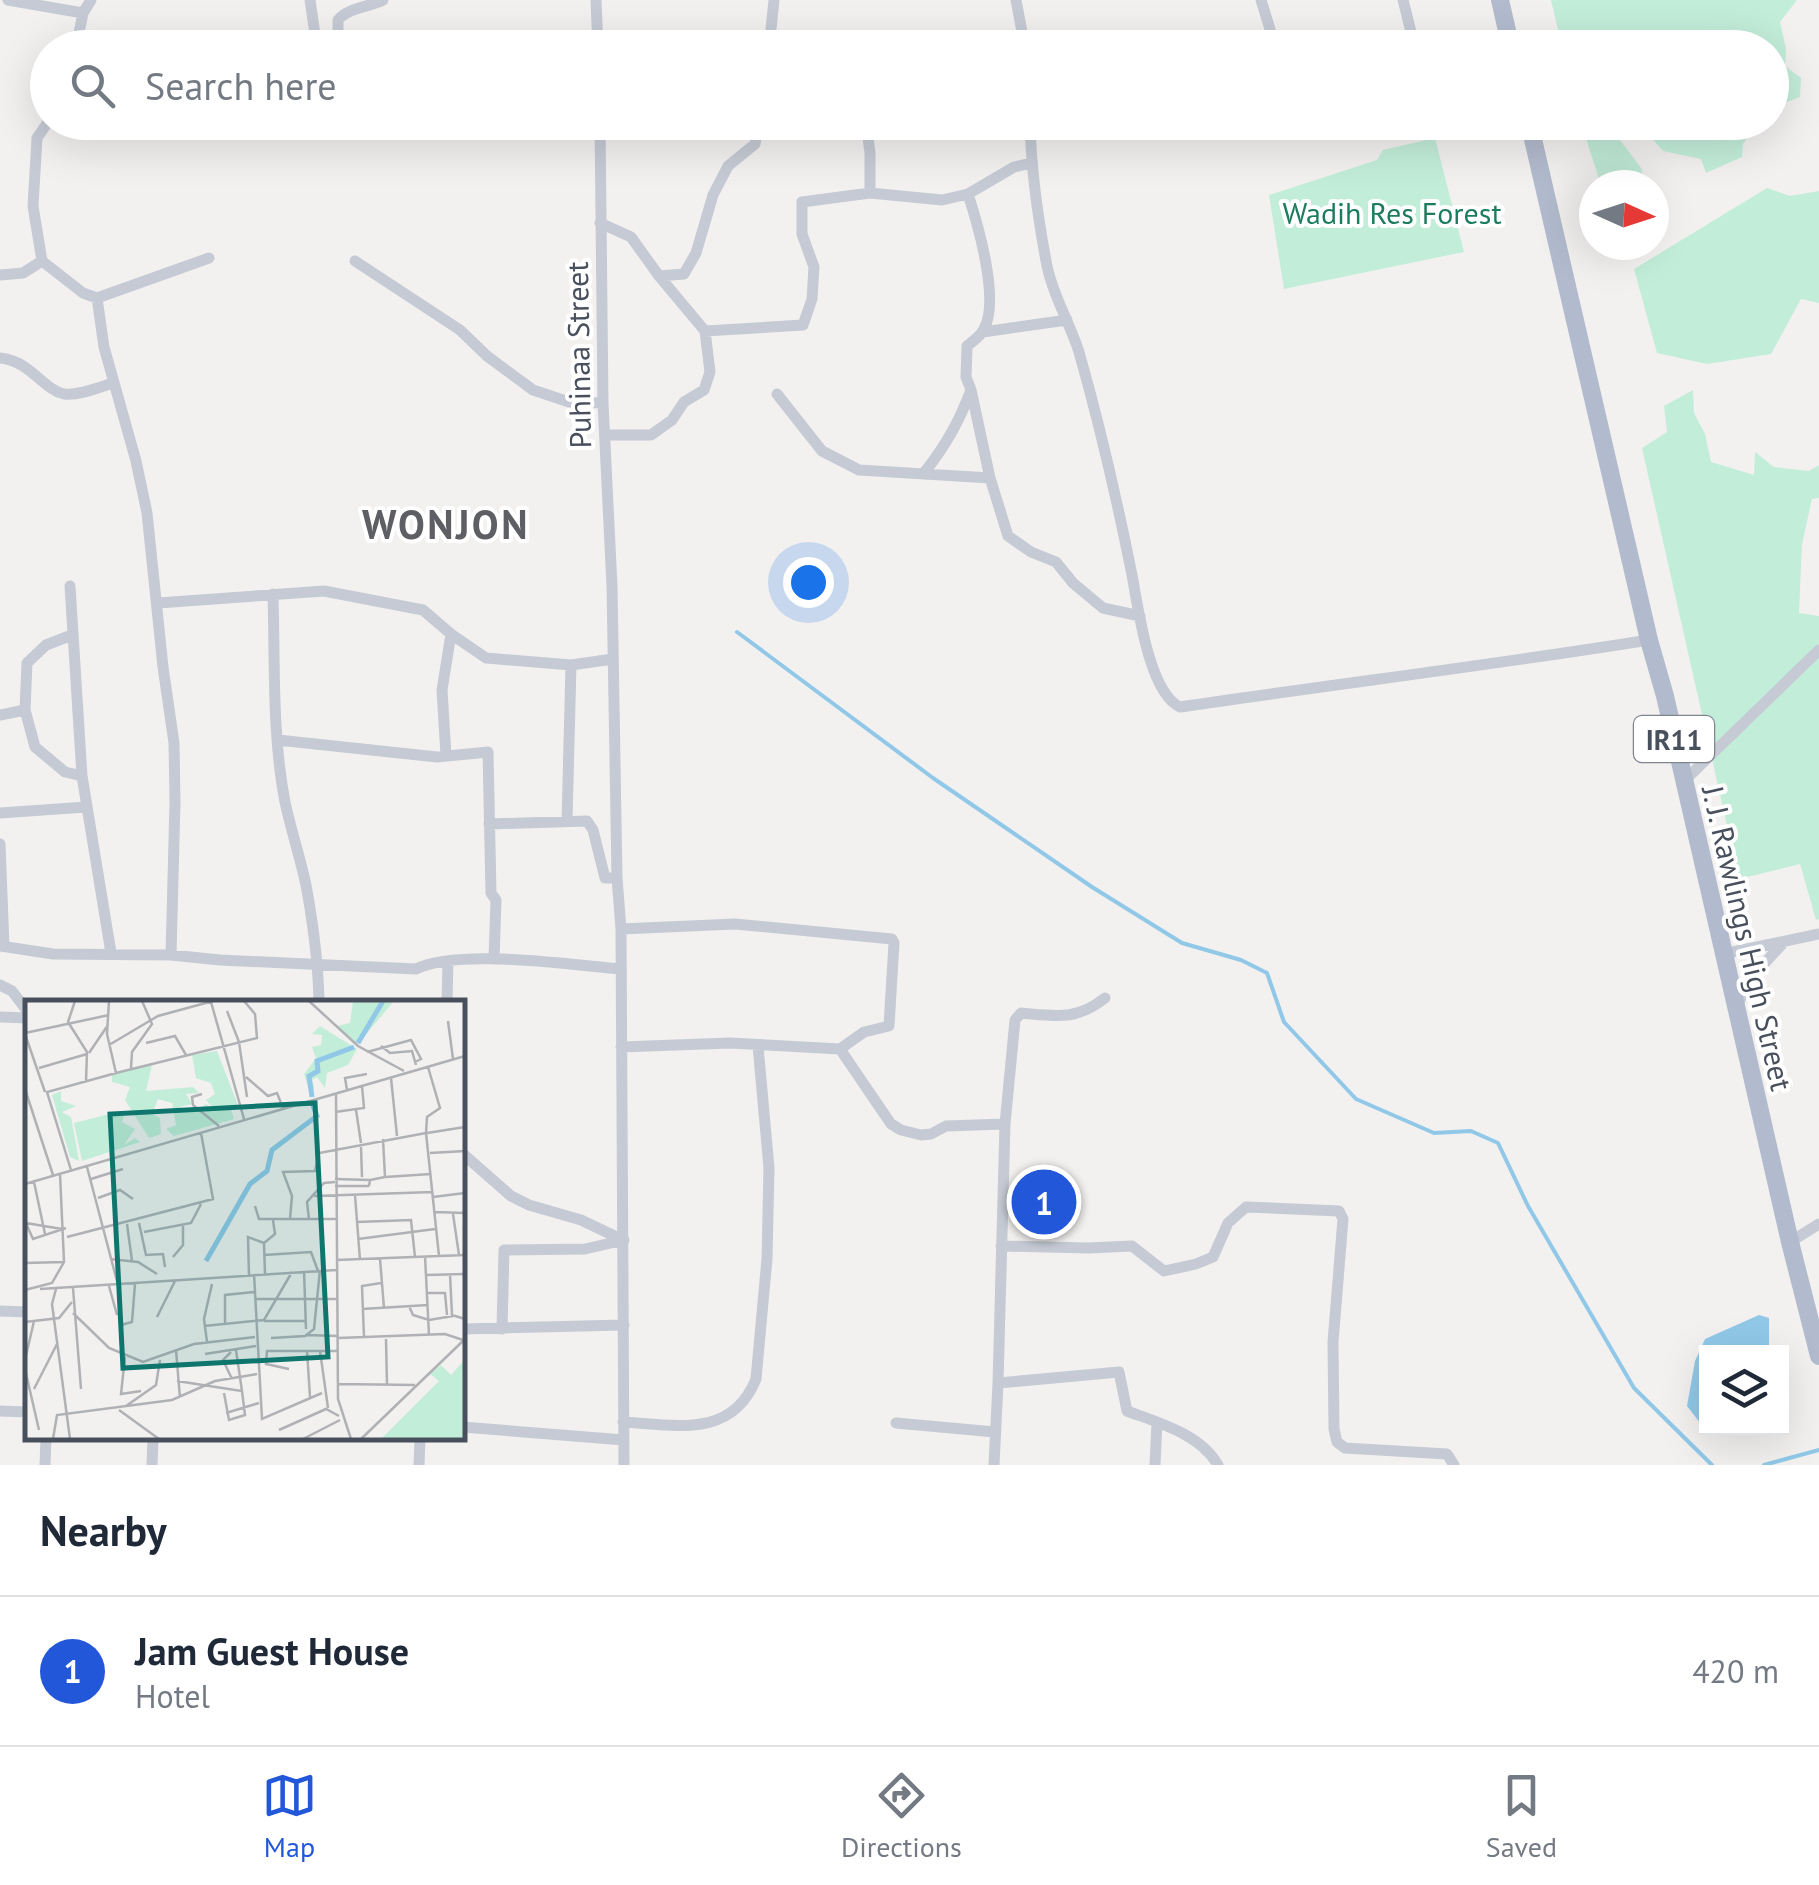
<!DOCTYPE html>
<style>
body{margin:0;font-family:"PT Sans",sans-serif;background:#f6f6f7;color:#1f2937}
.controls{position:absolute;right:30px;bottom:30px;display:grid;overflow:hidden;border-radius:0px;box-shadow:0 10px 40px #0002}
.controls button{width:90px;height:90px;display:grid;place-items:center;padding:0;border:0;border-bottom:2px solid #e0e1e3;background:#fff;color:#1f2937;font:50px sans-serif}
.compass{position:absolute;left:1579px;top:170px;width:90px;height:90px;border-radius:50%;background:#fff;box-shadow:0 10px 40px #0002;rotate:93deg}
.you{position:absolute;left:808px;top:582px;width:35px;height:35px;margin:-25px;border:8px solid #fff;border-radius:50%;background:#1a73e8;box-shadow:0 0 0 15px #1a73e833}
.badge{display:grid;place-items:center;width:65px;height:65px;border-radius:50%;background:#2357da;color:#fff;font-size:32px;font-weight:700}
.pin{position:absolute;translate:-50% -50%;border:5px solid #fff;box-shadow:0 2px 10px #0006}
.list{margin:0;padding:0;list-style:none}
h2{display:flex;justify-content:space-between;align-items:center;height:130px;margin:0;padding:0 40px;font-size:42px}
h2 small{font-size:32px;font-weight:400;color:#747a83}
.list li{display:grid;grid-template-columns:65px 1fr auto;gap:30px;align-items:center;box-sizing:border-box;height:150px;padding:0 40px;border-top:2px solid #e0e1e3}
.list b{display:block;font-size:38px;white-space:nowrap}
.list p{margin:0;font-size:32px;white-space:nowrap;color:#747a83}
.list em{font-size:32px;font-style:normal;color:#747a83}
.icon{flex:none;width:55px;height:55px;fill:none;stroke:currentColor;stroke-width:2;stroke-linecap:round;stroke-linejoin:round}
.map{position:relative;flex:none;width:1819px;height:1465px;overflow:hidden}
.search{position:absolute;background:#fff;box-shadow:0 10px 40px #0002;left:30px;right:30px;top:30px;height:110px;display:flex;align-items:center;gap:25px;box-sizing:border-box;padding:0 35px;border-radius:55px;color:#747a83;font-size:38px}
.sheet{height:280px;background:#fff}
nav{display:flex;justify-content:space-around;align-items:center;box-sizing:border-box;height:140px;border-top:2px solid #e0e1e3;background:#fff;font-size:28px;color:#747a83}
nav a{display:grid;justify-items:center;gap:5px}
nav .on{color:#2357da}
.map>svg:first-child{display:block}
.green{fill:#c2edd9}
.water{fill:#91c8e8}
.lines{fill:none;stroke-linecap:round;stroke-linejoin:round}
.stream{stroke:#91c8e8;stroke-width:4}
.street{stroke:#c5cad4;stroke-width:11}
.primary{stroke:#b2bbcd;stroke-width:18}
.labels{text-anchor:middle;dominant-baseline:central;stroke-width:8;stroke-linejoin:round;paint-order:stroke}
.shield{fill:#fff;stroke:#80848e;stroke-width:2.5}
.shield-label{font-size:28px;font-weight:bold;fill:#49505d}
.park-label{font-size:30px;fill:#1c7c5b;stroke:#fff}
.street-label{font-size:30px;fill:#49505d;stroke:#fff}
.district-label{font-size:40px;font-weight:bold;letter-spacing:2.5px;fill:#5d5f65;stroke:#fff}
.inset-river{fill:none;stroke:#91c8e8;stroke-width:5}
.inset-road{fill:none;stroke:#afb1b5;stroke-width:2.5}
.view{fill:#0f766e;fill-opacity:0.15;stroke:#0f766e;stroke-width:5}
.inset-edge{fill:none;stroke:#49505d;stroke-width:5}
</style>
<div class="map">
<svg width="1819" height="1465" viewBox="0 0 1819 1465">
<rect width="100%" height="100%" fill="#f3f1f0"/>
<path class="green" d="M1551 0H1797L1780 22 1786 49 1785 66 1801 78 1800 97 1787 102H1773L1772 48 1562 47Z
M1581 123H1607L1642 169 1643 185H1601Z
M1753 123 1754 128 1743 144 1742 157 1706 173 1701 159 1663 151 1638 123Z
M1435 138 1464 252 1284 289 1269 195 1377 160 1383 150Z
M1767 188 1790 196 1819 191V303L1801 299 1771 354 1707 364 1657 353 1634 269Z
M1693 390 1694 413 1705 434 1711 462 1754 475 1755 452 1774 467 1809 471 1819 465V498L1812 499 1802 544 1799 613 1819 616V919L1816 920 1800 864 1739 879 1642 448 1667 432 1664 406Z"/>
<path class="water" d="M1759 1315 1769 1318V1352H1706V1428H1738L1732 1433 1707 1432 1687 1406 1695 1361 1705 1339Z"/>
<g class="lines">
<path class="stream" d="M737 632 933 778 1092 887 1182 943 1241 960 1267 973 1284 1022 1356 1099 1434 1133 1471 1131 1498 1143 1528 1206 1634 1388 1712 1465
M1764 1465 1819 1450"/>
<path class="street" d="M8 0 83 13
M310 0 317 48
M596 0 598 48
M1016 0 1025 48
M1403 0 1415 48
M76 48 83 13 91 0
M338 48V20C349 7 367 8 383 0
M769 48 774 0
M1254 48 1273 39 1261 0
M48 122 37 138 33 206 42 261 83 293 97 298 209 258
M600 122 603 403 612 586 617 878 621 929 624 1465
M866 122 870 153V193
M1030 122C1031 171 1038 219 1047 266 1053 296 1070 323 1079 352 1100 426 1117 500 1132 575 1138 607 1149 693 1180 707 1336 684 1493 665 1649 640
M1202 134 1206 122
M968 194C978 225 1000 300 984 329 981 336 973 341 967 346L966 377 971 390 990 478 1008 536 1031 552 1056 562 1073 583 1103 608 1140 616
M600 223 631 237 659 276 705 331 710 372 704 390 684 402 672 420 651 435H605
M355 261 460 330 487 356 533 390 569 402 603 403
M0 275 23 273 42 261
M659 276 684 274 696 253 713 195 728 166 755 144 759 122
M97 298 104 347 136 461 147 513 163 667 174 743 175 802 171 955
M705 331 803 325 812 299 814 267 802 234V202L870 193 942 200 968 194 1014 167 1031 163
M983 332 1067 320
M0 358C31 361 42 389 64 394 78 396 100 387 113 383
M777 394 822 451 859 470 990 478
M924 473C946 445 959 422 971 390
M70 586 82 776 111 953
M273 594C275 663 272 735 285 802 291 830 300 857 306 885 313 923 318 961 319 1000L317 1002
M158 603 324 591 423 610 451 634 486 658 571 665
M25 710 27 663 46 645 72 635
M0 715 25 710 35 747 65 772 82 776
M278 740 437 757 488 752 491 893 496 900 494 959
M446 755 442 690 451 634
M1684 781 1819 650
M0 813 86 807
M567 821 571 665 613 659
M489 824 587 821 593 830 605 878H617
M0 844 4 946
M621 929 735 924 892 939 894 943 889 1026 864 1032 840 1049
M0 946 53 954 171 955 220 960 416 969C459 948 571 965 621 969
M1723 954 1819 934
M0 985 12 991 28 1012
M447 1002 448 962
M1737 1006 1750 979 1784 942
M0 1017 28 1018
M621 1047 730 1043 840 1049 891 1124 901 1130 921 1135 931 1134 946 1126 1005 1124
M462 1153 511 1196 529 1205 581 1220 623 1240
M1790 1242 1819 1224
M1001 1246 1088 1248 1132 1246 1164 1271 1196 1264 1213 1257 1228 1223 1246 1207 1339 1211 1343 1219 1333 1342 1334 1429 1337 1442 1345 1448 1447 1454 1454 1465
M0 1311 28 1312
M462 1329 624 1325
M502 1329 504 1250 585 1249 624 1240
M998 1383 1119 1372 1127 1411C1159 1423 1200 1434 1218 1465
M0 1411 28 1412
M623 1422C675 1425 732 1439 756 1379L767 1259 769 1168 758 1046
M896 1423 995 1432
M462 1427 624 1440
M45 1465 46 1438
M152 1465 153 1438
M419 1465 420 1438
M994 1465 998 1383 1005 1124 1015 1020 1021 1013C1056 1016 1076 1021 1105 998
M1155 1465 1157 1422"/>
<path class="primary" d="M1500 0 1511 48
M1529 122 1649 640 1665 696 1790 1242 1819 1356"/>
</g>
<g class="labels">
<rect class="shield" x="1634" y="716" width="80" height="46" rx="8"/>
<g class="shield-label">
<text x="1674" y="739">IR11</text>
</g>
<g class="park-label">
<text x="1392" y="212">Wadih Res Forest</text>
</g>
<g class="street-label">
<text transform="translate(578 355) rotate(-91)">Puhinaa Street</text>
<text transform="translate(1748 938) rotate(77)">J. J. Rawlings High Street</text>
</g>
<g class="district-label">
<text x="446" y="524">WONJON</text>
</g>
</g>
<g transform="translate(25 1000)">
<rect width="440" height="440" fill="#f3f1f0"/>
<path d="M328 1H369L332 45 312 26 325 23ZM295 26 332 49 323 65 302 73 300 88 292 77 287 80 289 87 286 97 279 74 291 58 287 47 296 45 297 35 287 34ZM192 51 214 108 206 110 209 119 149 136 141 129 151 125 147 103 133 99 127 114 135 118 136 134 124 138 100 100 105 87 87 82V75L127 65 121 91 168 87 174 93 161 94 167 104 154 107 170 112 181 104 188 108 181 100 190 94 186 83 171 78 167 55ZM36 91V101L51 106 37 112 46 117 54 161 45 157 27 95ZM84 114 99 116 97 122 110 129 99 145 110 138 115 142 57 161 49 123ZM440 359V439H356L414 381 405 374 416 365 426 375Z" fill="#c2edd9"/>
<path class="inset-river" d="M333 43 358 1M287 97 284 76 293 71 292 61 329 47M181 261 225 184 242 171 247 150 292 116 287 103"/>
<path class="inset-road" d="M50 1 43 22 62 52 61 81M284 1 333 46 379 71M186 2 219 119M202 11 214 42 222 97M423 21 428 59M0 33 84 15M0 34 20 92M121 43 150 36 161 55M84 45 133 16 188 1M356 46 365 53 387 51 391 65M342 52 386 40 396 59 390 62M64 53 83 25M403 67 415 108 402 117 401 133 414 256M14 68 62 54M106 68 107 52 127 24 117 1M91 73 232 38 230 14 219 1M221 77 243 96 252 93 258 108M366 78 372 136M0 89 28 175M322 90 320 78 342 74M177 94 167 97 168 105 194 126M311 94 313 399 326 439M331 110 336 143M310 112 339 108 337 86M402 133 440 127M336 147 337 177M405 153 440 151M62 167 93 285M46 170 22 92 91 73 82 34 84 1M360 177 406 174M66 179 98 169M310 179 345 180M9 182 20 234M0 184 440 56M310 186H344M344 186 345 180 360 177 358 139M330 195 335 260M289 196 408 192M408 197 440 193M73 198 95 190 108 199M230 206 234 219H311M410 212 440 213M428 214 434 255M265 219 267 196 258 172 290 171 294 153 401 133M284 219 282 202 299 183 310 182M0 221 8 239 41 228M332 222 386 220 390 257M1 223 37 229M114 223 121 255 138 254 140 267M102 224 107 261M119 232 166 223 176 204M42 237 188 199 176 133M333 239 410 229M239 255 286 252 293 271M400 256 404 335M148 257 158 245V226M85 259 113 262 132 274M355 259 359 308M311 260 440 255M0 263 39 262M279 271 281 329M229 274 237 419 297 393M240 274 239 243 250 234 248 220M425 274 427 315 440 319M224 275 223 237 239 243M401 275 440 274M84 286 92 315M48 288 56 389M15 289 311 270M31 289 27 304 45 439M0 290 27 283 39 262 35 174M402 293H420L422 315M230 299H312M384 306 388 315 404 320 428 316M337 309 403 305M48 313 84 348 118 362 169 344 230 337M132 317 150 281M239 321H281M0 322 34 318 47 302M200 324V295L229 292M96 325 107 322 110 284M179 326 239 320 267 272M281 335 313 336M339 337 337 286 356 283M246 338 280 336 289 329 295 270M313 338 420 334 438 340M361 339 362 385M182 342 179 319 187 284M151 350 155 398M211 350 217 391M282 351 285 397M295 351 303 408M206 352 198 360 207 379M180 354 231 346M100 357 96 394 116 391M0 360 9 321M0 369 14 430M264 369 241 364 242 351H313M152 381 217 391 220 415 204 420 199 393M312 384 390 385M9 389 32 344M101 406 131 385 135 360M94 410 134 439M201 413 234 403M254 430 301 409 314 416M28 439 32 415 147 400 190 381 232 374M278 439 315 420M336 439 440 339"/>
<path class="view" d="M290 103 303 357 98 368 85 114Z"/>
<rect width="440" height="440" class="inset-edge"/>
</g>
</svg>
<div class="controls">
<button><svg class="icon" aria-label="layers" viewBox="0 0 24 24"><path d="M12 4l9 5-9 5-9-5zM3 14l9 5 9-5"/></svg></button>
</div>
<svg class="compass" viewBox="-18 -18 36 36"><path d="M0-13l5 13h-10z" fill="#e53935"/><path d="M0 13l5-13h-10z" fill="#747a83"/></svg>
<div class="you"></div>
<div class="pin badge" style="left:1044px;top:1202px">1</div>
<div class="search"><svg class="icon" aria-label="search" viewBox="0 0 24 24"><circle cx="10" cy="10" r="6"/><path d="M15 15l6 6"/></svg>Search here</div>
</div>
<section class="sheet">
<h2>Nearby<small></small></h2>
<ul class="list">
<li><span class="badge">1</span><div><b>Jam Guest House</b><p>Hotel</p></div><em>420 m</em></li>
</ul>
</section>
<nav>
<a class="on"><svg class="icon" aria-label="map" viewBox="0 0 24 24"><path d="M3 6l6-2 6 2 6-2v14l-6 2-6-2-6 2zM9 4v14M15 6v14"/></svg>Map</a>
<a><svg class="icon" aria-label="directions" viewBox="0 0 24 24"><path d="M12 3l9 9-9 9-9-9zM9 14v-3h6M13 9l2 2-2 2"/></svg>Directions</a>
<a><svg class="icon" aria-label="saved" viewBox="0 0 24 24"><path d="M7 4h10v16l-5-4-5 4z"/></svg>Saved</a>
</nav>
